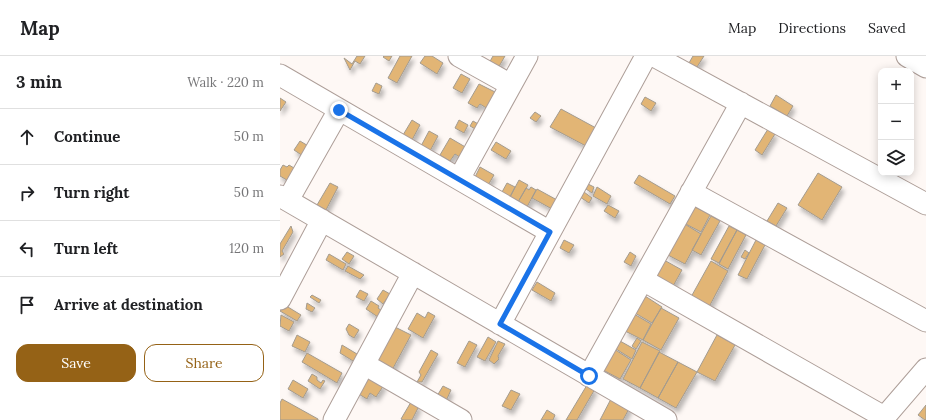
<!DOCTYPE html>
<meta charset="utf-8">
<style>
body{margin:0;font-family:Lora,serif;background:#f6f6f6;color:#202124}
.controls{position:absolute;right:12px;top:12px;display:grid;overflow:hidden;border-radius:8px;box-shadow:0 2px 10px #0003}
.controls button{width:36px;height:36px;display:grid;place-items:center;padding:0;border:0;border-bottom:1px solid #e0e0e0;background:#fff;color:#202124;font:20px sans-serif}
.stop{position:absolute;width:12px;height:12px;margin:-9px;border:3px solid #1a73e8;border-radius:50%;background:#fff}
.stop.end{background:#1a73e8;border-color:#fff;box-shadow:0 1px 4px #0008}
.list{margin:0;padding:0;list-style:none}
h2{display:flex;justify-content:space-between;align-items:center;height:52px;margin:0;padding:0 16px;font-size:17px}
h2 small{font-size:13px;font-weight:400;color:#757577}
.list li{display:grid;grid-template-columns:26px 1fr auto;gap:12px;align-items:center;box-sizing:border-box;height:56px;padding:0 16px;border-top:1px solid #e0e0e0}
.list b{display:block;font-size:15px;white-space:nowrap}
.list em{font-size:13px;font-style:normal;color:#757577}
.actions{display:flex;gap:8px;padding:12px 16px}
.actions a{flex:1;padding:9px 0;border:1px solid #956216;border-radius:12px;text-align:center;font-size:14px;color:#956216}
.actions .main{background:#956216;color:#fff}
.icon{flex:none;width:22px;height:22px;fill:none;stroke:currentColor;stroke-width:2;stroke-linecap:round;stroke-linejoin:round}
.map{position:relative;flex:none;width:646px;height:364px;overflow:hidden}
header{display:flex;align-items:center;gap:24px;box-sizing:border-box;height:56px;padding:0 20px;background:#fff;border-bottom:1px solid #e0e0e0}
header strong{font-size:19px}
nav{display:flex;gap:22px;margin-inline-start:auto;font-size:14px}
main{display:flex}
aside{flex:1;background:#fff}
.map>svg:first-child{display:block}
.building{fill:#e2b575;stroke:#a39b8f;filter:url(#shadow)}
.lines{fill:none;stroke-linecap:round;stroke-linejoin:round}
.minor-casing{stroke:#ad9e98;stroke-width:23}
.minor{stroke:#fff;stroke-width:21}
.route{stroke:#1a73e8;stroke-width:5}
</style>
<header>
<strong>Map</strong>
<nav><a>Map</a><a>Directions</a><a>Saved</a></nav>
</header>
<main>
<aside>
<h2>3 min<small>Walk · 220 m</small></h2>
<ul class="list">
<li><svg class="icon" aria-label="ahead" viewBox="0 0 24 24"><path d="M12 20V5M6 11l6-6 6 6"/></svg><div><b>Continue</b></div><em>50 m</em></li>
<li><svg class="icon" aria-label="right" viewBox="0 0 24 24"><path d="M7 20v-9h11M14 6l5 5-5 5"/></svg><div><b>Turn right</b></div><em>50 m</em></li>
<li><svg class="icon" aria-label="left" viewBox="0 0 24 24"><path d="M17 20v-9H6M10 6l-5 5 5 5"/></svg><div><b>Turn left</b></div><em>120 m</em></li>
<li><svg class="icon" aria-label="arrive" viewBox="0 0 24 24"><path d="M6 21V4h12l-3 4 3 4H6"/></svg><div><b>Arrive at destination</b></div></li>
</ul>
<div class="actions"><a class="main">Save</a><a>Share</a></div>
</aside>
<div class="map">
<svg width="646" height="364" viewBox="0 0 646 364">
<defs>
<filter id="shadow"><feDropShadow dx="2.5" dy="4.5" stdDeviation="2" flood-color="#0004"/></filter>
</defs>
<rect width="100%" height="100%" fill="#fef8f5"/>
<path class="building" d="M77 0H85L80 8 75 5 70 14 64 2 72 8Z
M104 0H112L109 5 103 1Z
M120 0H132L117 27 108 22Z
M145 0H152L163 7 157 18 140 7Z
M213 0H225L217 14 208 9Z
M413 0H424L417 11 409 7Z
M181 18 190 23 182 37 173 32Z
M96 27 102 30 99 38 92 35Z
M199 28 217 37 208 53 200 48 197 52 188 47Z
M496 39 513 50 507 60 490 50Z
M365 41 376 47 371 55 361 48Z
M0 42 6 46 0 55Z
M281 53 316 72 306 90 270 71Z
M255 56 261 60 256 66 250 62Z
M132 64 140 69 132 84 123 79Z
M179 64 188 69 184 77 175 72Z
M193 65 200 69 197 74 190 70Z
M488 73 495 78 482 99 475 94Z
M149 75 158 80 150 95 141 90Z
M170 82 187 92 181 102 175 98 170 105 160 99Z
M20 85 35 94 29 104 14 94Z
M216 86 231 95 226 103 211 94Z
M3 109 7 111 9 109 19 115 12 127 0 120V114Z
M200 111 214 119 207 131 194 123Z
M538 117 562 131 542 164 518 149Z
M359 119 395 140 390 148 354 127Z
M239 124 248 129 238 146 230 141Z
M50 127 58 131 46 154 37 149Z
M227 127 235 131 230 141 222 136Z
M308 128 314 131 312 137 306 133Z
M251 131 256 134 247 151 238 146 246 132 249 134Z
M317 131 331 140 327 148 313 140Z
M257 133 277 144 272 153 252 142Z
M304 136 312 142 309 147 300 141Z
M498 147 507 152 496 170 487 165Z
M328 149 339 155 335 162 324 155Z
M413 150 430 159 421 176 404 167Z
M431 160 440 165 421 199 412 194Z
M403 167 421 178 405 208 386 198Z
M11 170 13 176 2 195 4 198 0 201V188Z
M449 170 457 174 439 207 431 203Z
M457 174 466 179 448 213 439 208Z
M284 184 294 189 289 197 280 192Z
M476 184 485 189 467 223 458 219Z
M465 194 469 197 465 203 461 201Z
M67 196 74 200 69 208 62 203Z
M350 196 356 200 351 210 344 206Z
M49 198 66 208 63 214 46 204Z
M384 204 402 214 392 232 375 222Z
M431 205 448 215 429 251 411 241Z
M68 210 84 219 80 223 65 215Z
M257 226 275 237 271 245 252 234Z
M80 234 88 238 84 245 76 241Z
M103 234 110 238 103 248 97 243Z
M32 239 41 244 39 247 30 241Z
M365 240 382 251 372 267 355 257Z
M91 245 99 250 98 252 105 257 101 263 86 253Z
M27 247 35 252 32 256 26 253Z
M3 248 21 259 17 265 0 255Z
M381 252 399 262 381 294 363 284Z
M148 256 155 260 143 282 128 273 137 257 145 262Z
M354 258 371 268 363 284 345 275Z
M1 259 14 266 9 275 0 270Z
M69 268 79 274 74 282 69 279 66 273Z
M113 270 131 279 111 316 93 307Z
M17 279 30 286 25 296 12 290Z
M437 279 455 289 435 325 417 316Z
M208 281 216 286 205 305 197 301Z
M357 282 361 285 356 293 352 290Z
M189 285 197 289 185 311 177 307Z
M218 285 225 288 218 300 219 303 214 308 209 304Z
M340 285 356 294 352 303 336 293Z
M362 286 380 295 360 332 343 323Z
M62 289 82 301 78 308 60 297Z
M334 293 351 304 340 323 323 314Z
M151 294 158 298 142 326H137L141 319 139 316Z
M379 296 398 306 378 342 360 332Z
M27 297 62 317 57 327 22 306Z
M398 306 417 316 396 352 378 342Z
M32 318 37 321V324L41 327 43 324 45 325 40 333 28 325Z
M87 319 104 329 96 341 90 337 87 343 77 337Z
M13 324 28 333 23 342 8 333Z
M307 329 315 333 297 364H286Z
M163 330 171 334 166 345 157 340Z
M231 334 240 338 231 354 222 350Z
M332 341 350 351 343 364H320Z
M2 343 38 363V364H0V347Z
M131 346 139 350 132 364H123L121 363Z
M646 349V364H645L638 359Z
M267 354 275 359 273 364H261Z"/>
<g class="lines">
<defs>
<path id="minor" d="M179 0 231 29
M374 0 646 148
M627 0 646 11
M0 19 270 176
M179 123 247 0
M411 136 646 265
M0 140 386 364
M8 144 59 54
M363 224 604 361
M0 243 42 164
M220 268 366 0
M84 308 181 364
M309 320 461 47
M54 364 133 217
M602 364 646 313"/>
</defs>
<use href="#minor" class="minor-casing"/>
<use href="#minor" class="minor"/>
</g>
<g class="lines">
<path class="route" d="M59 54 270 176 220 268 309 320"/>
</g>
</svg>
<div class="controls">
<button>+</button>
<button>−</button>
<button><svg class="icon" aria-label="layers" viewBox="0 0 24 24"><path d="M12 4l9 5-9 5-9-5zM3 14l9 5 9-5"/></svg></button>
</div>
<div class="stop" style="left:309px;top:320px"></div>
<div class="stop end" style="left:59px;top:54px"></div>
</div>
</main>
